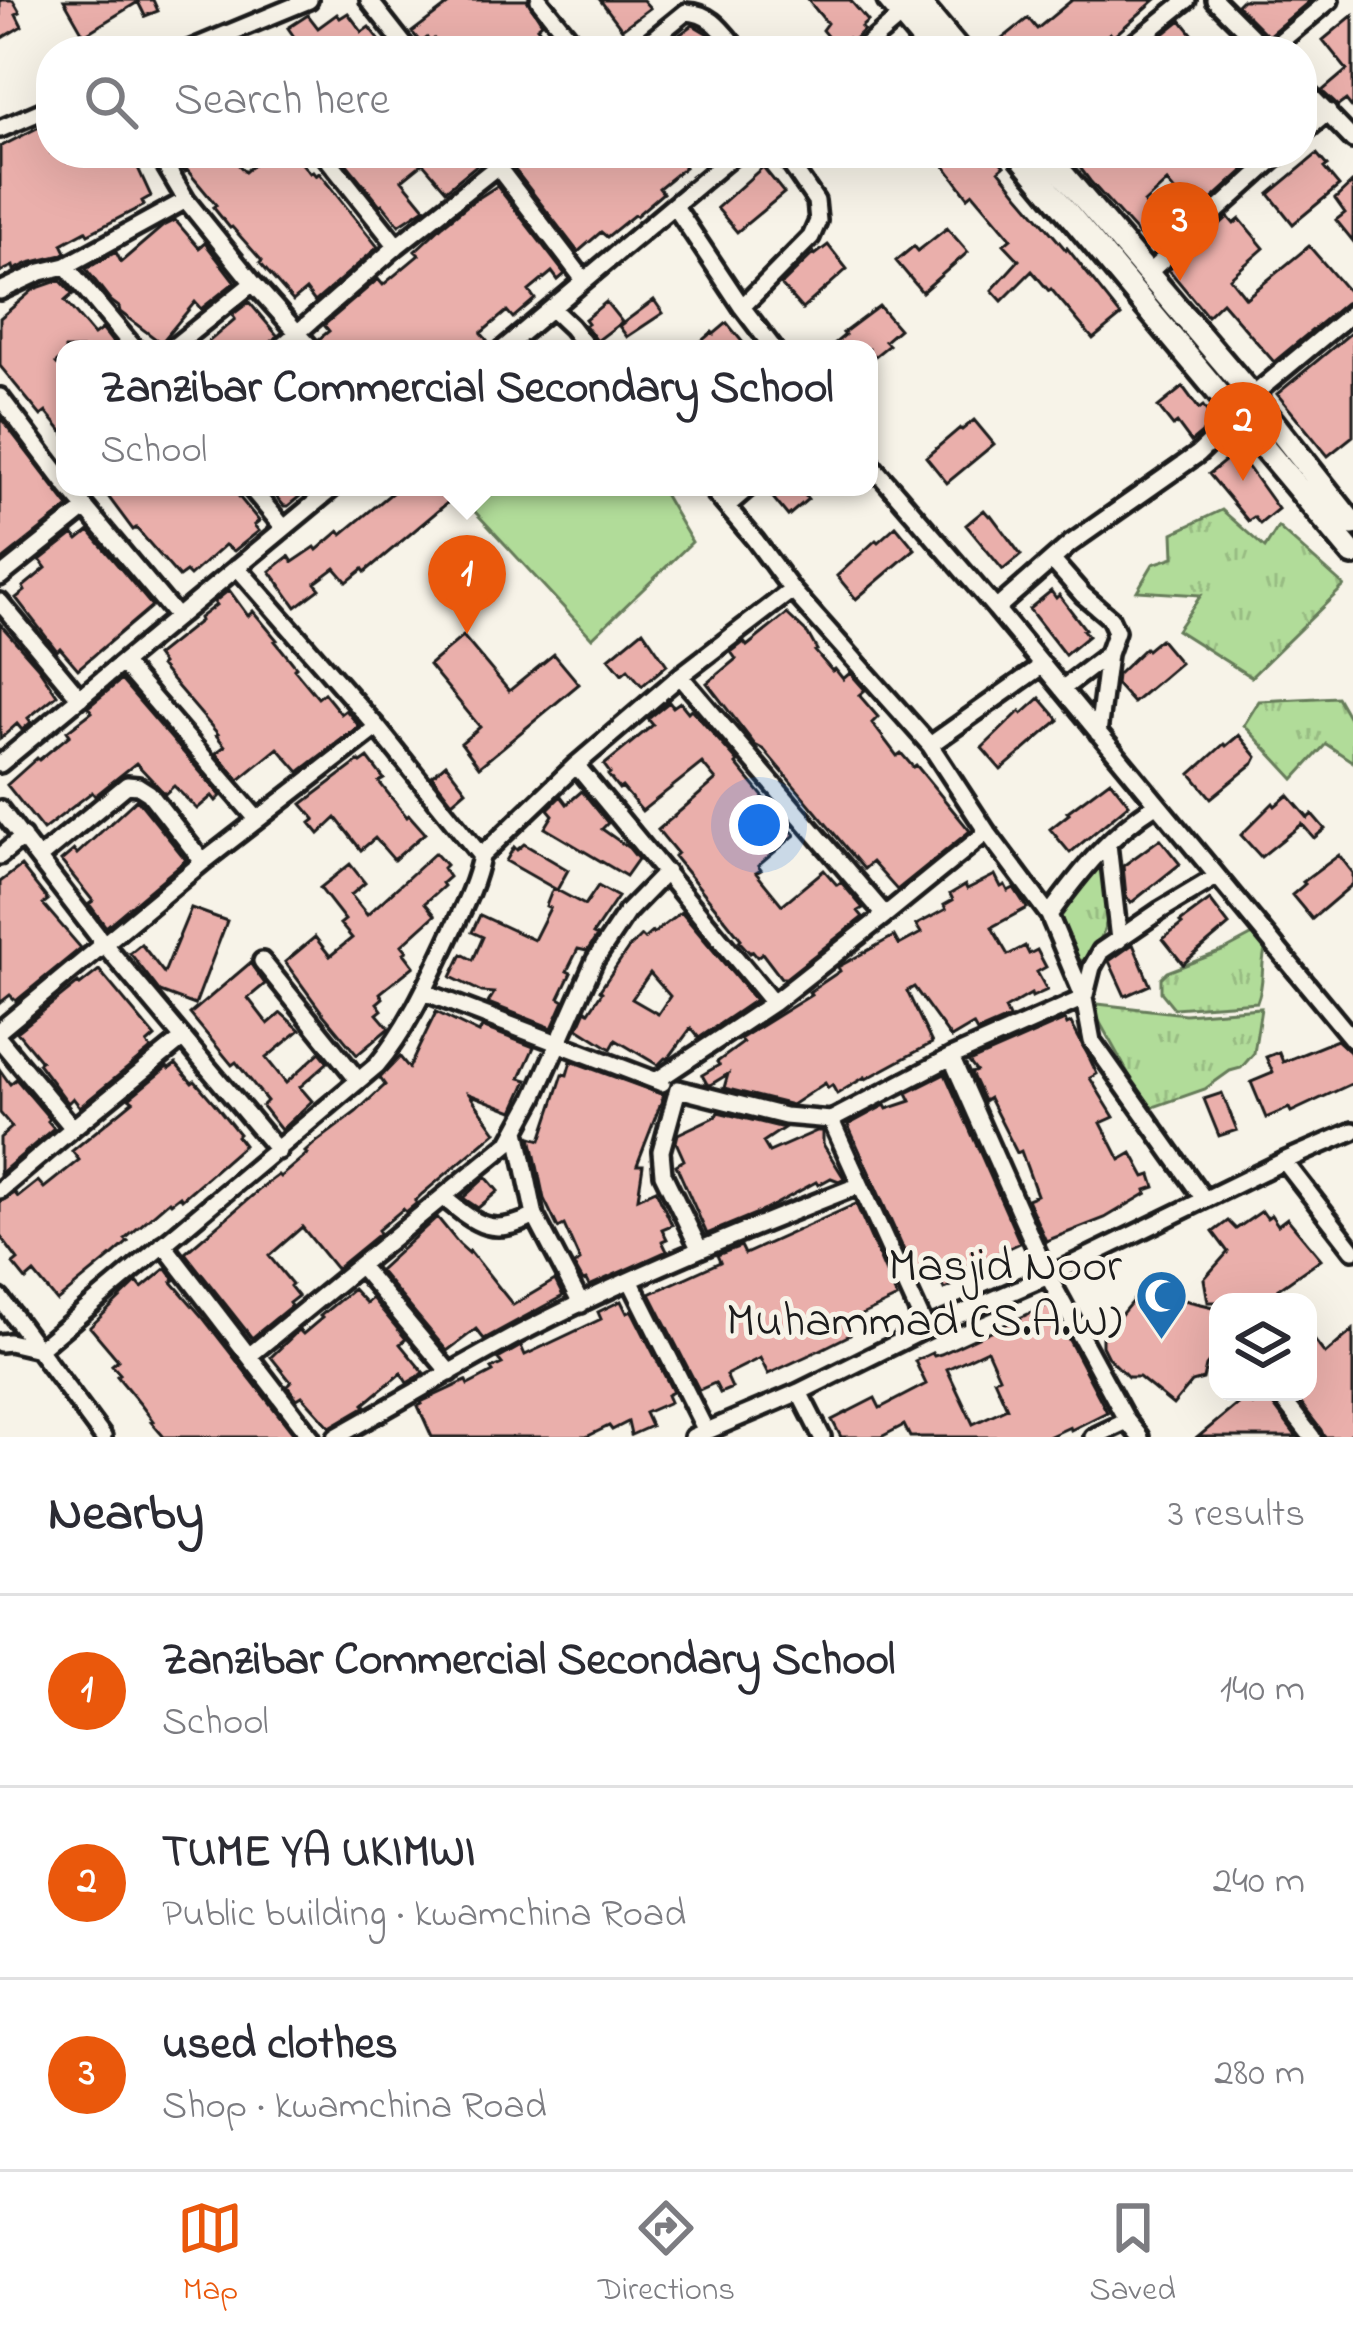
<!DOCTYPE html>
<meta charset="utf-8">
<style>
body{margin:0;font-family:"Indie Flower",sans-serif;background:#f2f2f3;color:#2b2b33}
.controls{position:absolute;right:36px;bottom:36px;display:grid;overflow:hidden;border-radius:24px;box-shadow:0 12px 48px #0002}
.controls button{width:108px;height:108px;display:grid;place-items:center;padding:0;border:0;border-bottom:3px solid #e1e1e2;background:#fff;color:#2b2b33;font:60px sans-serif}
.you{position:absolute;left:759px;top:825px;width:42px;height:42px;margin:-30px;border:9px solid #fff;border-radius:50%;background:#1a73e8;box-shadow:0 0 0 18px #1a73e833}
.badge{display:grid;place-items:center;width:78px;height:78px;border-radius:50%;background:#ea580c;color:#fff;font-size:39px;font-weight:700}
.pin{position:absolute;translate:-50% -99px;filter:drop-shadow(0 3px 6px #0008)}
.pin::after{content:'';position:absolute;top:63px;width:42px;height:36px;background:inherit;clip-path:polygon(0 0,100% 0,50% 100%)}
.popup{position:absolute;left:56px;top:340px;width:822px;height:156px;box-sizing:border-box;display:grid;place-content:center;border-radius:24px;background:#fff;filter:drop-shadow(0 3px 9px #0005);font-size:39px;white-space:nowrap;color:#7c7c81}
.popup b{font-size:45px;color:#2b2b33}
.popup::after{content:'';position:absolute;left:50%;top:100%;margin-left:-24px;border:24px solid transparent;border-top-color:#fff}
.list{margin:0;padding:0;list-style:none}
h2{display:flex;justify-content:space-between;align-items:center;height:156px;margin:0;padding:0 48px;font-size:51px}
h2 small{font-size:39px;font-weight:400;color:#7c7c81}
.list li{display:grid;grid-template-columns:78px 1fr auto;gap:36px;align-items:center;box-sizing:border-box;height:192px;padding:0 48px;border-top:3px solid #e1e1e2}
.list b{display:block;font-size:45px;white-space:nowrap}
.list p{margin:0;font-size:39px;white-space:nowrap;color:#7c7c81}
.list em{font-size:39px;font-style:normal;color:#7c7c81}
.icon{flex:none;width:66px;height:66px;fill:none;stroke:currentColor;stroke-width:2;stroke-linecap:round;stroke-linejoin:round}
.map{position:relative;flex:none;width:1353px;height:1437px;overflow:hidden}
.search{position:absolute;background:#fff;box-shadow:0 12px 48px #0002;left:36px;right:36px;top:36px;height:132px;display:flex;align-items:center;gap:30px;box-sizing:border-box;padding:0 42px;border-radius:48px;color:#7c7c81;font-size:45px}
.sheet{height:732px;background:#fff}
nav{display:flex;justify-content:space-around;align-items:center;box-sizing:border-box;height:168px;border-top:3px solid #e1e1e2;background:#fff;font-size:33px;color:#7c7c81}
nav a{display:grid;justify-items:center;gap:6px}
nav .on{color:#ea580c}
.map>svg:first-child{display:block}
.grass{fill:url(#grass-tufts);stroke:#667c5a;stroke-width:3}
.pitch{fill:#b1dc99;stroke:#667c5a;stroke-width:3}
.building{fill:#eaafab;stroke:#1c1c1c;stroke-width:3;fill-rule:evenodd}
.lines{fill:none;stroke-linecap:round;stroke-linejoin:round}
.minor-casing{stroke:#1c1c1c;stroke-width:24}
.secondary-casing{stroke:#1c1c1c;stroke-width:30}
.minor{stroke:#f7f3e8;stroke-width:15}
.secondary{stroke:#f7f3e8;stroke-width:21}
.labels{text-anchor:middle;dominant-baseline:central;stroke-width:10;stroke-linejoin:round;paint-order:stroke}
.poi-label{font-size:48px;fill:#1c1c1c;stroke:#f7f3e8;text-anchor:end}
</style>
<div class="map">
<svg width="1353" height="1437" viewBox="0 0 1353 1437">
<defs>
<pattern id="grass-tufts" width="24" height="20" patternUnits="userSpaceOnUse" patternTransform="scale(3)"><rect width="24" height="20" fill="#b1dc99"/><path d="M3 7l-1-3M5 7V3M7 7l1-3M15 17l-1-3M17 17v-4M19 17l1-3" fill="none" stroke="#98bc83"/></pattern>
</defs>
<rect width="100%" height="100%" fill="#f7f3e8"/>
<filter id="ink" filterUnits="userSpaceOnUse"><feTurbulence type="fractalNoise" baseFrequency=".00833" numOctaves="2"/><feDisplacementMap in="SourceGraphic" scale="24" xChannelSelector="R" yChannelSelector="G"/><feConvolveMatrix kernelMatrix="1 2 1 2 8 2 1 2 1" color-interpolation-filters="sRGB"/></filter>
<g filter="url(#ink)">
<path class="grass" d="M1222 510 1265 548 1278 527 1344 586 1251 677 1177 630 1201 595 1137 591 1153 564 1174 557 1173 533Z
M1337 697 1353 725V762L1326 744 1294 779 1244 725 1259 701Z
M1106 859C1109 897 1115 930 1085 960L1074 961C1069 949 1060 935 1059 923 1056 905 1091 868 1106 859Z
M1253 935 1267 943C1259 965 1266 980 1257 1002L1174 1008 1161 992V978L1167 972 1225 950Z
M1089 1003 1185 1014 1261 1008 1254 1053 1241 1068 1230 1071 1205 1089 1148 1109Z"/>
<path class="pitch" d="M452 487H660L692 542 592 638Z"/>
<path class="building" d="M0 0H13L20 12 16 14 22 26 0 39Z
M64 0H153L158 11 145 16 138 2 84 35Z
M454 0H527L542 23 537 27 556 51H443L434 39 430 43 427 38 421 43 412 32Z
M600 0H643L650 8 622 29Z
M808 0H850L868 21 861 27 864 30 851 42 848 38 835 46 822 30 827 23Z
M1072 0H1155L1113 37 1110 33 1089 51H987L1028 18 1037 29Z
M1242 0H1311L1268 36 1237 5Z
M348 13 362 32 369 27 388 51H304L288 28 308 15 318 28 337 14 340 18Z
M1353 15V109L1346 100 1338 106 1322 91 1347 70 1323 40Z
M1181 20 1206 51H1159L1152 43Z
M693 25 708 34 724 51H657Z
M51 121V153H62L67 162 86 154 88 159 101 153H139L145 163 138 168 151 196 142 201 144 205 88 234 86 231 62 244 66 252 62 255 29 263 14 270 13 266 0 272V147Z
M172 153H228L245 172 267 153H293L310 173 312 171 316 176 319 173 378 247 315 302 306 290 293 301 260 263 262 261 232 227 230 228 213 207 216 205 187 170 185 172Z
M338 153H380L385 160 393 153H469L478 164 446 190 423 163 402 180 425 208 399 225 382 204 380 205Z
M535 153H695L682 163 685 167 659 188 663 193 636 216 634 215 607 237 601 232 578 252 515 170Z
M935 153H993L1004 166 999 170 1019 195 1066 250 1067 248 1121 316 1093 339 1051 289 1049 291 1032 271 1002 301 992 290 1019 260 1004 244 1011 238 973 193 968 197Z
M1074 153H1230L1244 170 1154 252 1090 181 1078 165 1081 162ZM1167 182 1187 206 1169 223 1164 218 1160 221 1144 203Z
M1317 154 1327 166 1324 168 1339 186 1293 224 1269 194Z
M763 167 784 193 737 232 717 208Z
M1353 182V241L1336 220 1345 213 1335 199Z
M497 186 565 274 558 280 552 272 529 291 535 299 513 318 507 311 481 333 487 340 476 349H327L319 339 329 331 324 325 378 279 383 285 419 255 415 251 443 225 469 204Z
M1228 217 1234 224 1240 219 1264 248 1230 278 1246 298 1309 246 1347 290 1353 285V300L1345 303 1274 362 1222 302 1207 316 1169 270Z
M175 220 199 248 205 243 235 282 201 309 195 302 161 343 120 312 119 307 111 301 86 269 116 252 121 262 163 226Z
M947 228 968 252 922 292 896 261 914 246 918 251Z
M828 245 847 269 802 309 781 285 814 253 815 255Z
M60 280 73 294 65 301 94 335 102 329 118 349H65V355L56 363 65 373V435L46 412 41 416 0 366V318L34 289Z
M654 300 663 313 627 337 619 326Z
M249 302 277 335 267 349H200L235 319 232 315Z
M606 302 622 322 597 341 585 325 588 323 585 319Z
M879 306 899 329 885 341 889 345 869 361V349H828L845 335 843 333Z
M727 323 748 349H692L712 332 714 334Z
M1353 331V436L1328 456 1277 394Z
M1183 387 1199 409 1203 406 1215 422 1191 442 1177 423 1173 426 1158 407Z
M0 417 69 507 0 562Z
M974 420 994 444 947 483 926 457 960 428 962 430Z
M1232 455 1241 466 1245 463 1278 509 1260 524 1254 517 1248 521 1209 474Z
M101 487H231L259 521 254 525 259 531 234 551 225 545 190 576 186 572 179 577 136 528 133 530Z
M268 487H311L288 506H284Z
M399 487H442L452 499 365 572 363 569 347 582 335 568 315 583 320 589 296 607 270 571 289 556 293 562 315 547 317 550 339 531 342 534Z
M776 487H798L808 499 788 516 769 493Z
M984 510 989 516 991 515 1021 555 1003 570 966 525Z
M896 526 915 549 856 599 837 576 876 540 878 542Z
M89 531 152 606 78 669 60 648 57 651 16 598 25 591 23 587 46 568 40 560 73 534 78 540Z
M229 590 248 616 253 611 277 640 275 641 296 667 294 669 318 698 324 693 341 714 346 710 359 726 299 772 278 748 239 780 216 753 225 746 216 735 218 734 160 666 162 664 156 656 200 621 199 618 216 605 214 602Z
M1051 591 1056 598 1059 595 1085 629 1083 630 1088 636 1065 655 1029 609Z
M787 614 808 634 817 650 815 651 832 671 835 669 843 679 850 673 865 690 859 695 878 717 872 723 897 756 901 753 913 767 916 765 970 831 897 890 872 862 864 869 764 750 755 745 707 683 736 659 731 652 744 642 747 646Z
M0 624 38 667 57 695 28 718 31 722 22 730 17 724 0 739Z
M643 630 667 665 642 686 628 669 622 674 609 658Z
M463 636 509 691 554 654 579 684 479 767 461 743 480 727 429 665Z
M1160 639 1180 663 1133 703 1116 684 1117 675 1145 648 1147 650Z
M121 680 221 796 216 801 212 796 197 809 174 786 165 794 136 763 95 796 92 792 43 830 7 785 37 758 39 760 70 735 67 731 92 712 88 707Z
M1040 698 1059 720 1001 770 982 748 1020 711 1022 714Z
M669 702 673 707 680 702 688 712 691 709 738 762 736 764 795 835 758 866 761 870 756 873 782 905 824 870 837 885 841 882 863 908 858 911 863 917 786 978H781L762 953 757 957 752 951 750 953 739 941 741 939 674 856 677 853 658 830 716 780 702 763 642 811 622 787 619 789 608 775 610 773 604 765 653 725 648 719Z
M1239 735 1257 757 1254 763 1211 798 1191 774 1224 744 1226 746Z
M368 758 384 779 379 782 407 817 409 815 425 833 394 860 375 838 361 850 336 818 319 834 310 823 315 819 302 804 359 761 361 763Z
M446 764 466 790 452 802 432 776Z
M1110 780 1129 804 1070 853 1050 829 1069 814 1067 812Z
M582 791 608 823 602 829 629 848 638 859 626 876 545 828 553 815 548 809 561 796 567 804Z
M1288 795 1308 818 1312 814 1325 829 1314 838 1302 824 1261 857 1241 835 1273 803 1275 806Z
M137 799 186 860 106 927 89 904 93 901 61 861 74 850 77 854Z
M1160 839 1180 864 1131 903 1126 896 1123 866Z
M524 844 568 870 557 890 506 861 514 847 517 850Z
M435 853 446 865 443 868 449 877 442 883 444 886 425 903 435 915 402 945 407 951 404 953 414 966 380 993 383 998 377 1003 382 1010 377 1014 389 1028 357 1055 323 1014 285 962 315 937 330 956 352 938 340 924 345 920 320 888 350 864 365 883 351 895 367 915Z
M1339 855 1353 873V884L1312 919 1292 895 1305 884 1303 882Z
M21 866 48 900 43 904 81 948 16 1001 10 995 0 1003V882Z
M995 875 1001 887 1005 885 1008 891 1014 888 1027 908 992 927 994 931 1008 955 1025 946 1029 954 1037 950 1046 967 1037 972 1047 990 1032 997 1031 994 1005 1009 1009 1018 977 1032 973 1025 951 1038 914 987 907 991 932 1043 866 1079 865 1077 837 1094 832 1085 828 1088 825 1083 792 1105 724 1088 728 1074 710 1085 707 1084 702 1075 719 1065 717 1062 743 1043 740 1039 811 995 809 992 840 971 838 967 894 936 899 945 921 933 916 925 946 909 944 905 953 900 950 894 965 885 967 889Z
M598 886 618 897 593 934 597 936 587 951 578 949 567 971 571 973 559 998 564 1001 552 1028 488 1003 494 993 482 992 451 977 462 954 473 960 483 937 472 932 480 915 534 940 550 908 546 906 553 888 585 905Z
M1210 900 1229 925 1183 964 1163 939 1182 924 1180 922Z
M191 908 227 921 195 1005 160 992 130 953 141 944 164 973Z
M681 912 755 1000 699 1038 691 1028 668 1059 665 1058 658 1065 616 1040 611 1049 578 1028 586 1010 589 1012 602 992 600 990 628 949 641 936 644 939 652 932 653 934ZM650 973 670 996 658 1014 632 999Z
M1133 944 1150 985 1125 996 1109 961Z
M250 963 265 984 248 998 268 1024 281 1013 300 1030 266 1058 286 1083 320 1052 328 1062 300 1087 312 1101 281 1130 262 1106 267 1101 236 1062 232 1065 190 1014Z
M99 970 155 1037 147 1044 151 1049 80 1107 73 1098 68 1103 38 1063 41 1061 17 1032 78 983 80 985Z
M436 1012 479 1033 482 1027 534 1047 520 1078 527 1080 513 1111 469 1094 496 1132 422 1194 415 1201 417 1203 406 1212 403 1209 378 1230 380 1233 336 1269 302 1227 269 1256 292 1284 290 1286 298 1296 289 1303 291 1306 252 1338 185 1253 266 1184 278 1175 280 1177 307 1154 305 1152 315 1143 356 1112 385 1085 380 1078 400 1057 409 1068Z
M1065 1020 1067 1025 1071 1023 1089 1057 1097 1074 1090 1078 1114 1117 1101 1123 1120 1160 1132 1153 1145 1177 1151 1175 1155 1187 1146 1190 1147 1193 1105 1218 1046 1241 1027 1199 1037 1195 1021 1151 1017 1153 989 1098 984 1101 971 1073 976 1071 969 1062Z
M1337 1040 1350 1052 1353 1058V1083L1291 1112 1289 1108 1266 1118 1251 1082 1273 1073 1266 1057 1279 1052 1283 1062Z
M571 1061 664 1095 637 1165H643L638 1198 656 1190 672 1225 662 1229 667 1239 662 1241 667 1251 589 1286 586 1280 583 1281 574 1265 580 1261 564 1225 558 1228 544 1199 531 1137 541 1140 563 1074 567 1075Z
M176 1064 192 1083 195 1081 214 1103 239 1134 237 1136 244 1145 182 1199 180 1196 171 1203 169 1201 125 1239 128 1242 113 1255 57 1301 34 1273 26 1280 13 1264 18 1260 0 1236V1202L15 1193 18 1197 38 1181 44 1188 79 1160 72 1151 133 1101 129 1098 167 1067 169 1069Z
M0 1070 10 1084 16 1079 50 1119 48 1121 54 1128 0 1174V1138L12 1127 0 1113Z
M945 1074 1020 1243 959 1271 963 1280 944 1289 938 1276 923 1283 919 1273 915 1275 848 1125 885 1105 887 1109 911 1101 907 1093Z
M1222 1093 1237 1130 1219 1136 1204 1099Z
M718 1112 784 1128 763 1142 769 1152 817 1131H823V1144L844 1178 839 1181 831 1178 818 1185 816 1182 765 1210 707 1234 676 1165 684 1160 676 1142 678 1134 716 1116Z
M486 1177 498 1191 478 1208 463 1198Z
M856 1204 897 1298 845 1323 850 1335 820 1350 768 1374 760 1358 726 1375 732 1388 720 1393 715 1383 699 1390 650 1294 720 1262 717 1255 741 1246 745 1254Z
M1262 1211 1267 1218 1271 1215 1278 1225 1287 1218 1321 1259 1278 1289 1284 1297 1276 1302H1208L1204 1279 1228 1252 1213 1232 1228 1221 1236 1229Z
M437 1217 459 1244 469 1253 470 1251 513 1305 555 1280 563 1296 484 1339 476 1329 447 1351 379 1270Z
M166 1268 175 1280 172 1282 204 1319 296 1437H164L151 1422 153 1421 141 1405 117 1376 120 1374 112 1365 118 1360 90 1327 137 1282 142 1288Z
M1159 1281 1184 1300 1218 1308V1351L1206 1366 1203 1379 1192 1382 1173 1405 1139 1377H1128L1107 1356 1102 1346V1337L1146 1285Z
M353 1289 366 1303 372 1298 406 1339 400 1344 424 1373 407 1383 401 1373 364 1404 366 1406 330 1427 302 1396 297 1399 287 1386 291 1382 271 1357 299 1330 303 1334 322 1318 320 1316Z
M621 1301 627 1313 632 1311 673 1392 667 1395 670 1402 645 1413 651 1426 631 1435 628 1422 612 1430 609 1426 586 1437H432L418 1406 422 1404 421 1402 466 1381 468 1385 493 1372 491 1369 502 1364 498 1359 521 1346 525 1355 601 1319 598 1312Z
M1050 1304 1107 1412 1071 1430 1070 1427 1048 1437H910L904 1425 881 1437H841L832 1420 875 1398 880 1408 926 1384 915 1361 932 1353 934 1356 941 1354ZM987 1350 999 1377 994 1379 1007 1408 973 1424 947 1369Z
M1353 1330V1432L1347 1437H1324L1321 1430 1292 1392H1308V1332L1325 1354Z
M1265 1394 1297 1437H1198L1246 1397 1253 1405Z"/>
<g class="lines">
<defs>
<path id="minor" d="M369 0 409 51
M539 0 580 51
M1215 0 1266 51
M186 51 309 0
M638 51 686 12C712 13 723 32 739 51
M860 51 908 10
M1124 51 1187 0
M1269 51 1330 0
M1302 87 1353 140
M0 129 51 107
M1302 134 1328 112
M158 153 186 200 253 283 312 349
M323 153 397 246
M487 153 584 280
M674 205 742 307 774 349
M66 266 135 349
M1147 274 1281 153
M0 291 41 272 66 266 186 200
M742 307 811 237 818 221 816 201 783 153
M552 309 571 327 588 349
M171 349 253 283
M279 349 397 246 514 153
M503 349 736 153
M1252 396 1353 312
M0 397 65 483
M869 462 996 609 1070 544 1198 454 1239 415
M68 487 177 617
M250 487 284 528
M710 487 755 540 792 590 930 745 987 832 1049 915 1084 998 1092 1041 1204 1199
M727 506 749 487
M1053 561 1083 595 1110 618 1116 631 1108 654 1062 689
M0 577 85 509
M0 602 80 698
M996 609 1353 1040
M123 664 257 819
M680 676 885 915 987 832
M1098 733 1108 654
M930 745 1043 665
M0 764 334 487
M576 765 773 1003
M0 809 104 944 278 1151
M1108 844 1119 940
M0 856 23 837
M481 856 576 765 680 676 792 590
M39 858 127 785 138 786 149 793 203 862
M1049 915C1081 871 1111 833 1157 804
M262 961 358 1080
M424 992 662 1083
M1085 995 1092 967 1101 951 1161 910 1216 877
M0 1030 203 862 377 727
M0 1040 73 1128 0 1190
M951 1057 1048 1276 1127 1421 1140 1437
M656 1081 773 1003 885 915
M831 1120 926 1329
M73 1128 182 1039
M517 1130 535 1216 581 1304
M1284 1161 1353 1250
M443 1197C477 1225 492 1238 535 1216
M163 1244 311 1437
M699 1248 663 1174 661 1151 678 1089 785 1116 831 1120 951 1057 1084 998
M360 1266 450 1373
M631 1282 706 1431
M0 1298 103 1437
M0 1343 9 1342 39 1349
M39 1349 377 1065C407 1029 427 985 447 943 460 914 475 887 481 856L377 727 237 567
M250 1355 510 1142 534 1098 595 960 627 912 666 872
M799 1392 822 1437
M1277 1392 1312 1437
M336 1437C395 1404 454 1369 513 1337 625 1278 743 1231 860 1185
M693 1437 799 1392 926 1329 1048 1276 1284 1161 1353 1131
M1093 1437 1127 1421"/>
<path id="secondary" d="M889 0 932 51
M916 0 959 51
M1018 153 1353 554
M1045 153 1252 396 1353 524"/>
</defs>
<use href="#minor" class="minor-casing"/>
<use href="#secondary" class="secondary-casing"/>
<use href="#minor" class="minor"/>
<use href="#secondary" class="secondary"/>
</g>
</g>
<defs>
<symbol id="mosque-pin" viewBox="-11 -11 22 30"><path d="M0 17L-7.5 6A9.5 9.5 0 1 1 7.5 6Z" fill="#1f6fb2" stroke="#f7f3e8"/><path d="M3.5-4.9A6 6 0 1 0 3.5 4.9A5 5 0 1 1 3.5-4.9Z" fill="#fff"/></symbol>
</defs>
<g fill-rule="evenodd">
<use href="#mosque-pin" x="1132" y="1266" width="59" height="81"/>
</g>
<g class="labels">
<g class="poi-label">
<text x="1122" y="1268">Masjid Noor<tspan x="1122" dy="55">Muhammad (S.A.W)</tspan></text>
</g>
</g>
</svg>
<div class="controls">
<button><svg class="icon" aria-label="layers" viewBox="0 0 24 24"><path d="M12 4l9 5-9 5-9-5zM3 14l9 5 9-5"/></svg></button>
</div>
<div class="you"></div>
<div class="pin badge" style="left:467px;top:634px">1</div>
<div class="popup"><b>Zanzibar Commercial Secondary School</b>School</div>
<div class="pin badge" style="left:1243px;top:481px">2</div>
<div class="pin badge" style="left:1180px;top:281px">3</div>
<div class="search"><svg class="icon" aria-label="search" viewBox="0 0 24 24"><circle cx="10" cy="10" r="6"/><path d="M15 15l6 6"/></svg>Search here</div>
</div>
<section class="sheet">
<h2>Nearby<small>3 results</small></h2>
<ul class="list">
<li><span class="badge">1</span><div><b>Zanzibar Commercial Secondary School</b><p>School</p></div><em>140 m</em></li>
<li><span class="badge">2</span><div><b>TUME YA UKIMWI</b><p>Public building · kwamchina Road</p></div><em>240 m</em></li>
<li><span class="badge">3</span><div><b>used clothes</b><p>Shop · kwamchina Road</p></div><em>280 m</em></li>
</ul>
</section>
<nav>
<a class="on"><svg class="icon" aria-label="map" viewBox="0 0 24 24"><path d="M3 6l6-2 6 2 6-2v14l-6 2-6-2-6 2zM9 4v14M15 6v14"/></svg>Map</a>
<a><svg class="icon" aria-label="directions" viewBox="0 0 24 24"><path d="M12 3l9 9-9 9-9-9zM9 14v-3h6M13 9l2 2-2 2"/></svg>Directions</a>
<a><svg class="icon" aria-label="saved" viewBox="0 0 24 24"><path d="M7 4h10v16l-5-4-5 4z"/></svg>Saved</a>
</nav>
